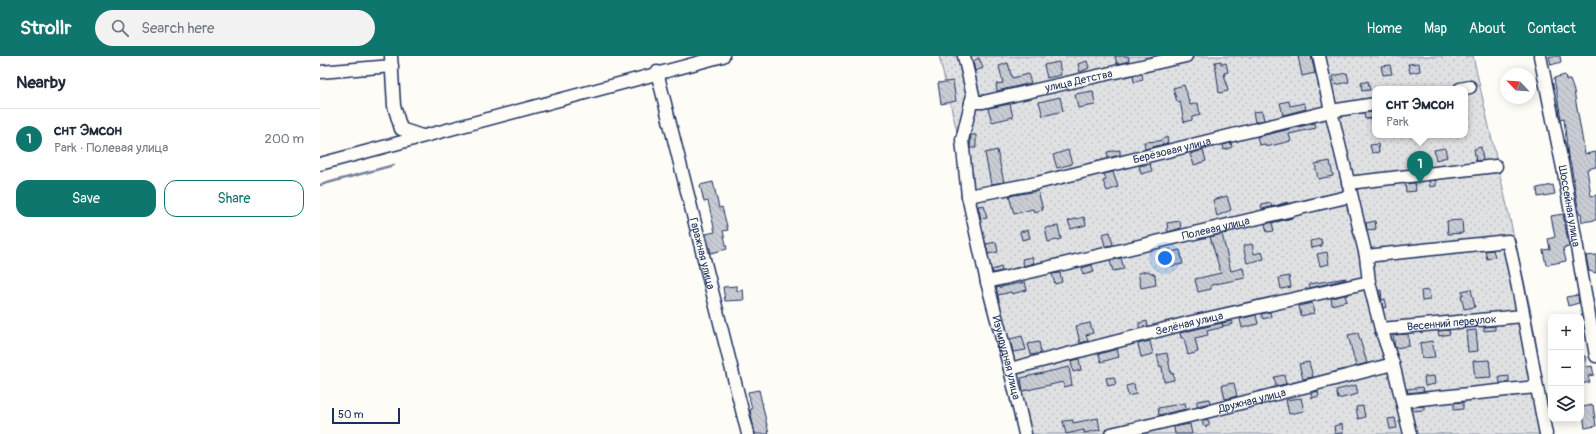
<!DOCTYPE html>
<meta charset="utf-8">
<style>
body{margin:0;font-family:Pangolin,sans-serif;background:#f2f2f3;color:#1f2937}
.controls{position:absolute;right:12px;bottom:12px;display:grid;overflow:hidden;border-radius:8px;box-shadow:0 2px 10px #0003}
.controls button{width:36px;height:36px;display:grid;place-items:center;padding:0;border:0;border-bottom:1px solid #e0e1e3;background:#fff;color:#1f2937;font:20px sans-serif}
.compass{position:absolute;left:1180px;top:12px;width:36px;height:36px;border-radius:50%;background:#fff;box-shadow:0 2px 10px #0003;rotate:295deg}
.scale{position:absolute;left:12px;bottom:10px;width:68px;box-sizing:border-box;padding-left:4px;border:2px solid #1b2f5e;border-top:0;font-size:11px;line-height:14px;white-space:nowrap;color:#1b2f5e;-webkit-text-stroke:3px #fdfcf7;paint-order:stroke}
.you{position:absolute;left:845px;top:202px;width:14px;height:14px;margin:-10px;border:3px solid #fff;border-radius:50%;background:#1a73e8;box-shadow:0 0 0 6px #1a73e833}
.badge{display:grid;place-items:center;width:26px;height:26px;border-radius:50%;background:#0f766e;color:#fff;font-size:13px;font-weight:700}
.pin{position:absolute;translate:-50% -33px;filter:drop-shadow(0 1px 2px #0008)}
.pin::after{content:'';position:absolute;top:21px;width:14px;height:12px;background:inherit;clip-path:polygon(0 0,100% 0,50% 100%)}
.popup{position:absolute;left:1052px;top:30px;width:96px;height:52px;box-sizing:border-box;display:grid;place-content:center;border-radius:8px;background:#fff;filter:drop-shadow(0 1px 3px #0005);font-size:13px;white-space:nowrap;color:#747a83}
.popup b{font-size:15px;color:#1f2937}
.popup::after{content:'';position:absolute;left:50%;top:100%;margin-left:-8px;border:8px solid transparent;border-top-color:#fff}
.list{margin:0;padding:0;list-style:none}
h2{display:flex;justify-content:space-between;align-items:center;height:52px;margin:0;padding:0 16px;font-size:17px}
h2 small{font-size:13px;font-weight:400;color:#747a83}
.list li{display:grid;grid-template-columns:26px 1fr auto;gap:12px;align-items:center;box-sizing:border-box;height:60px;padding:0 16px;border-top:1px solid #e0e1e3}
.list b{display:block;font-size:15px;white-space:nowrap}
.list p{margin:0;font-size:13px;white-space:nowrap;color:#747a83}
.list em{font-size:13px;font-style:normal;color:#747a83}
.actions{display:flex;gap:8px;padding:12px 16px}
.actions a{flex:1;padding:9px 0;border:1px solid #0f766e;border-radius:12px;text-align:center;font-size:14px;color:#0f766e}
.actions .main{background:#0f766e;color:#fff}
.icon{flex:none;width:22px;height:22px;fill:none;stroke:currentColor;stroke-width:2;stroke-linecap:round;stroke-linejoin:round}
.map{position:relative;flex:none;width:1276px;height:378px;overflow:hidden}
header{display:flex;align-items:center;gap:24px;box-sizing:border-box;height:56px;padding:0 20px;background:#0f766e;color:#fff}
header strong{font-size:19px}
nav{display:flex;gap:22px;margin-inline-start:auto;font-size:14px}
.search{width:280px;height:36px;background:#f2f2f3;display:flex;align-items:center;gap:10px;box-sizing:border-box;padding:0 14px;border-radius:22px;color:#747a83;font-size:15px}
main{display:flex}
aside{flex:1;background:#fff}
.map>svg:first-child{display:block}
.park{fill:url(#park-dots);stroke:#7e88a0;fill-rule:evenodd}
.lines{fill:none;stroke-linecap:round;stroke-linejoin:round}
.stream{stroke:#76819c;stroke-width:2.5}
.building{fill:url(#building-back-hatch);stroke:#1b2f5e}
.minor-casing{stroke:#1b2f5e;stroke-width:15}
.minor{stroke:#fdfcf7;stroke-width:12}
.labels{text-anchor:middle;dominant-baseline:central;stroke-width:3;stroke-linejoin:round;paint-order:stroke}
.street-label{font-size:11px;fill:#1b2f5e;stroke:#fdfcf7}
</style>
<header>
<strong>Strollr</strong>
<div class="search"><svg class="icon" aria-label="search" viewBox="0 0 24 24"><circle cx="10" cy="10" r="6"/><path d="M15 15l6 6"/></svg>Search here</div>
<nav><a>Home</a><a>Map</a><a>About</a><a>Contact</a></nav>
</header>
<main>
<aside>
<h2>Nearby<small></small></h2>
<ul class="list">
<li><span class="badge">1</span><div><b>снт Эмсон</b><p>Park · Полевая улица</p></div><em>200 m</em></li>
</ul>
<div class="actions"><a class="main">Save</a><a>Share</a></div>
</aside>
<div class="map">
<svg width="1276" height="378" viewBox="0 0 1276 378">
<defs>
<pattern id="park-dots" width="8" height="8" patternUnits="userSpaceOnUse"><rect width="8" height="8" fill="#e0e1e3"/><path d="M2 2h.1M6 6h.1" fill="none" stroke="#c0c1c5" stroke-width="1.8" stroke-linecap="round"/></pattern>
<pattern id="building-back-hatch" width="6" height="6" patternUnits="userSpaceOnUse"><rect width="6" height="6" fill="#c9ccd3"/><path d="M-1 5l2 2M0 0l6 6M5-1l2 2" fill="none" stroke="#acb0b8"/></pattern>
</defs>
<rect width="100%" height="100%" fill="#fdfcf7"/>
<filter id="ink" filterUnits="userSpaceOnUse"><feTurbulence type="fractalNoise" baseFrequency=".025" numOctaves="2"/><feDisplacementMap in="SourceGraphic" scale="8" xChannelSelector="R" yChannelSelector="G"/><feConvolveMatrix kernelMatrix="1 2 1 2 8 2 1 2 1" color-interpolation-filters="sRGB"/></filter>
<g filter="url(#ink)">
<path class="park" d="M619 0H1153L1211 256 1231 378H709ZM1055 33H1145V79H1055Z"/>
<g class="lines">
<path class="stream" d="M0 129 74 109"/>
</g>
<path class="building" d="M795 0H808L809 5 797 8Z
M978 0H991L995 17 982 20Z
M1229 0H1240L1241 6 1231 9Z
M659 2 663 12 655 15 653 5Z
M767 5 769 12 760 16 758 8Z
M901 5V8L906 7 908 16 904 17 908 35 899 37 895 6Z
M739 6 741 19 727 22 724 9Z
M688 7 692 22 708 18 711 27 677 35 676 28 683 27 679 10Z
M1099 7 1100 15 1090 17 1088 8Z
M1070 9 1072 18 1063 19 1061 10Z
M1027 17 1029 26 1015 29 1013 20Z
M822 18 823 24 814 26 813 20Z
M1245 19 1246 24H1250L1254 35 1265 98 1276 96V111L1267 113 1271 140 1276 139V164L1262 166 1261 157H1259L1251 109 1248 101 1244 62 1241 63 1234 22Z
M633 25 636 45 621 48 618 27Z
M1048 25 1050 34 1042 35 1041 27Z
M864 29 870 49 878 47 880 59 872 61V64L864 66 860 45 857 46 853 32Z
M773 35 775 49 758 52 755 38Z
M740 41 743 55 723 60 719 46Z
M969 45 970 50 984 47 986 53 963 59 960 47Z
M690 48 693 61 672 66 668 52Z
M942 55 944 64 935 66 933 56Z
M1052 56V62L1045 63 1044 57Z
M995 67 996 72 969 78 971 85 946 91 945 88 939 89 937 81Z
M651 79H656V92H650Z
M847 81 848 87 825 93 824 86 839 85Z
M911 87 912 91 904 94 903 89Z
M1058 88 1059 96 1052 97 1050 89Z
M1161 91 1163 104 1156 105 1154 93Z
M1125 92 1127 101 1116 104 1114 94Z
M677 94 684 126 671 128 665 97Z
M748 94 752 108 737 112 733 99Z
M800 94V99L788 102 787 96Z
M883 94 886 105 874 109 870 98Z
M1106 104 1107 110 1096 112V105Z
M1010 105 1013 120 998 123 995 108Z
M830 108 832 115 821 118 819 110Z
M793 116 798 131 787 135 783 125 786 124 784 118Z
M1116 124V130L1110 131 1109 125Z
M393 126 399 152 402 151 408 174 403 175 407 193 391 197 386 178 395 176 388 145 384 146 380 129Z
M1095 127 1096 135 1086 136 1085 128Z
M1233 129 1235 138 1218 141 1217 132Z
M718 135 723 154 714 156 713 153 694 158 689 140Z
M907 140 911 154 897 160 893 144Z
M967 146 968 147 942 153 941 149 951 147 952 151Z
M664 149 667 162 661 163 658 150Z
M1243 158 1249 191 1243 192 1246 205 1226 209 1223 194 1230 193 1228 183 1235 181 1231 160Z
M764 161 766 169 751 173 748 165Z
M972 162 952 167 954 175 947 176 945 168Z
M1142 164 1143 177 1128 178 1127 165Z
M860 165 861 172 848 176 847 167Z
M1055 165 1056 173 1047 174 1046 167Z
M738 170 741 183 728 186 725 172Z
M708 174 710 182 702 184 700 176Z
M790 176 793 189 785 190 782 178Z
M902 178 911 215 923 212 925 222 891 229V233L878 236 875 223 901 217 890 181Z
M1001 183 1002 190 991 192 990 185Z
M676 186 678 196 668 198 666 188Z
M932 188 934 198 942 196 944 203 927 207 923 190Z
M851 193V196L860 194 863 208 845 211 841 195Z
M1173 194 1175 201 1167 203 1165 195Z
M1007 196 1009 208 1000 210 997 198Z
M1276 199V217L1269 215 1266 200Z
M712 201 714 207 704 210 702 203Z
M801 202 804 213 793 215 790 205Z
M772 209 774 216 763 219 762 212Z
M681 211 682 215 673 217 672 214Z
M828 215 835 219 836 229 821 232 818 217Z
M740 217 742 226 735 228 732 218Z
M969 220 971 231 961 233 959 222Z
M1026 222V223L990 232 989 228Z
M705 226 707 234 692 238 691 236 678 239 676 232Z
M417 230V235L423 234 424 244 405 245 403 231Z
M1151 233 1155 251 1144 253 1141 239H1143L1142 235Z
M1061 234 1062 244 1065 243 1067 251 1063 252 1059 235Z
M1109 234 1110 244 1102 245 1101 235Z
M1029 238 1025 240 1027 245 1012 249 1011 242Z
M1258 239 1259 247 1248 250 1246 241Z
M992 247 994 257 981 260 979 250Z
M950 256 951 261 943 263 941 258Z
M936 259 938 268 922 272 920 263Z
M827 265 828 270 819 272V267Z
M912 265 913 268 903 270 902 267Z
M770 267 773 277 766 279 768 285 760 287 756 270Z
M902 267 903 271 887 275 888 279 875 282 878 296 868 299 864 282H861L860 277Z
M1175 270V274L1164 275V271Z
M1129 274 1130 278 1119 280 1118 275Z
M1156 274 1158 295 1148 296 1146 275Z
M1038 277 1047 307 1036 310 1028 279Z
M1088 278 1089 290 1075 292 1073 279Z
M702 280 706 294 693 296 690 283Z
M830 285 833 298 821 301 818 288Z
M1112 285 1115 301 1102 302 1100 287Z
M719 286 721 297 711 299 708 288Z
M797 293 799 301 781 306 779 298Z
M847 297 851 318 853 317 854 324 844 326 842 310 840 311 837 299Z
M1261 300H1265L1267 311 1272 310 1274 319 1268 320 1270 326 1261 328Z
M759 303 761 314 753 316 751 305Z
M1169 304 1171 321 1155 322 1153 305Z
M989 306 993 321 983 323 979 308Z
M749 311 752 329 744 331 743 326 703 335 701 322Z
M964 319 966 328 956 330 954 321Z
M1114 320 1115 328 1105 330 1104 321Z
M1189 320V326L1180 327 1179 321Z
M794 321 796 328 788 330 786 322Z
M914 327 917 340 905 343 902 329Z
M814 328 816 338 808 340 806 330Z
M1036 329 1038 338 1018 343 1016 334Z
M1103 331 1104 335 1088 337 1087 333Z
M439 334 449 378H435L430 354 432 353 428 336Z
M998 335 999 340 992 342 991 337Z
M981 342 984 355 969 358 966 344Z
M889 343 890 347 877 350V345Z
M1143 346V353L1134 354V347Z
M865 347 866 353 839 359 838 352Z
M1273 349 1276 370 1265 372 1262 351Z
M1043 350 1045 361 1038 363 1036 351Z
M1104 350V354L1093 355V351Z
M778 362 780 374 764 377V374L746 378 743 365 753 364V367Z
M1075 362 1077 372 1070 373 1068 363Z
M882.5 367a3.5 3.5 0 1 1 7 0a3.5 3.5 0 1 1-7 0Z
M870 368 872 378H855L854 371Z
M1022 368 1023 377 1015 378 1014 370Z"/>
<g class="lines">
<defs>
<g id="minor">
<path d="M71 0 74 50 81 73 102 80"/>
<path id="s1" d="M644 0 653 39 642 84 648 140 667 226 690 313 705 378"/>
<path d="M999 0 1011 55 1046 200 1049 226 1061 273 1073 308 1090 378"/>
<path id="s2" d="M1220 0 1244 117 1276 300"/>
<path d="M0 16 72 10"/>
<path id="s3" d="M337 16 428 378"/>
<path d="M1140 33 1150 31"/>
<path id="s4" d="M651 46H663L866 0"/>
<path d="M0 108 403 0"/>
<path d="M1028 127 1176 110"/>
<path id="s5" d="M648 140 717 127 1011 55 1055 48"/>
<path d="M1046 200 1188 185C1203 249 1213 314 1226 378"/>
<path id="s6" d="M667 226 1031 140"/>
<path id="s7" d="M1061 273 1203 260"/>
<path id="s8" d="M690 313 872 266 1049 226"/>
<path d="M1082 345 1216 331"/>
<path id="s9" d="M791 378 882 357 1073 308"/>
</g>
</defs>
<use href="#minor" class="minor-casing"/>
<use href="#minor" class="minor"/>
</g>
</g>
<g class="labels">
<g class="street-label">
<text stroke="none"><textPath href="#s4" startOffset="110">улица Детства</textPath></text>
<text stroke="none"><textPath href="#s5" startOffset="209">Берёзовая улица</textPath></text>
<text stroke="none"><textPath href="#s2" startOffset="153">Шоссейная улица</textPath></text>
<text stroke="none"><textPath href="#s6" startOffset="235">Полевая улица</textPath></text>
<text stroke="none"><textPath href="#s3" startOffset="187">Гаражная улица</textPath></text>
<text stroke="none"><textPath href="#s8" startOffset="185">Зелёная улица</textPath></text>
<text stroke="none"><textPath href="#s7" startOffset="71">Весенний переулок</textPath></text>
<text stroke="none"><textPath href="#s1" startOffset="309">Изумрудная улица</textPath></text>
<text stroke="none"><textPath href="#s9" startOffset="145">Дружная улица</textPath></text>
</g>
</g>
</svg>
<div class="controls">
<button>+</button>
<button>−</button>
<button><svg class="icon" aria-label="layers" viewBox="0 0 24 24"><path d="M12 4l9 5-9 5-9-5zM3 14l9 5 9-5"/></svg></button>
</div>
<svg class="compass" viewBox="-18 -18 36 36"><path d="M0-13l5 13h-10z" fill="#e53935"/><path d="M0 13l5-13h-10z" fill="#747a83"/></svg>
<div class="scale">50 m</div>
<div class="you"></div>
<div class="pin badge" style="left:1100px;top:128px">1</div>
<div class="popup"><b>снт Эмсон</b>Park</div>
</div>
</main>
